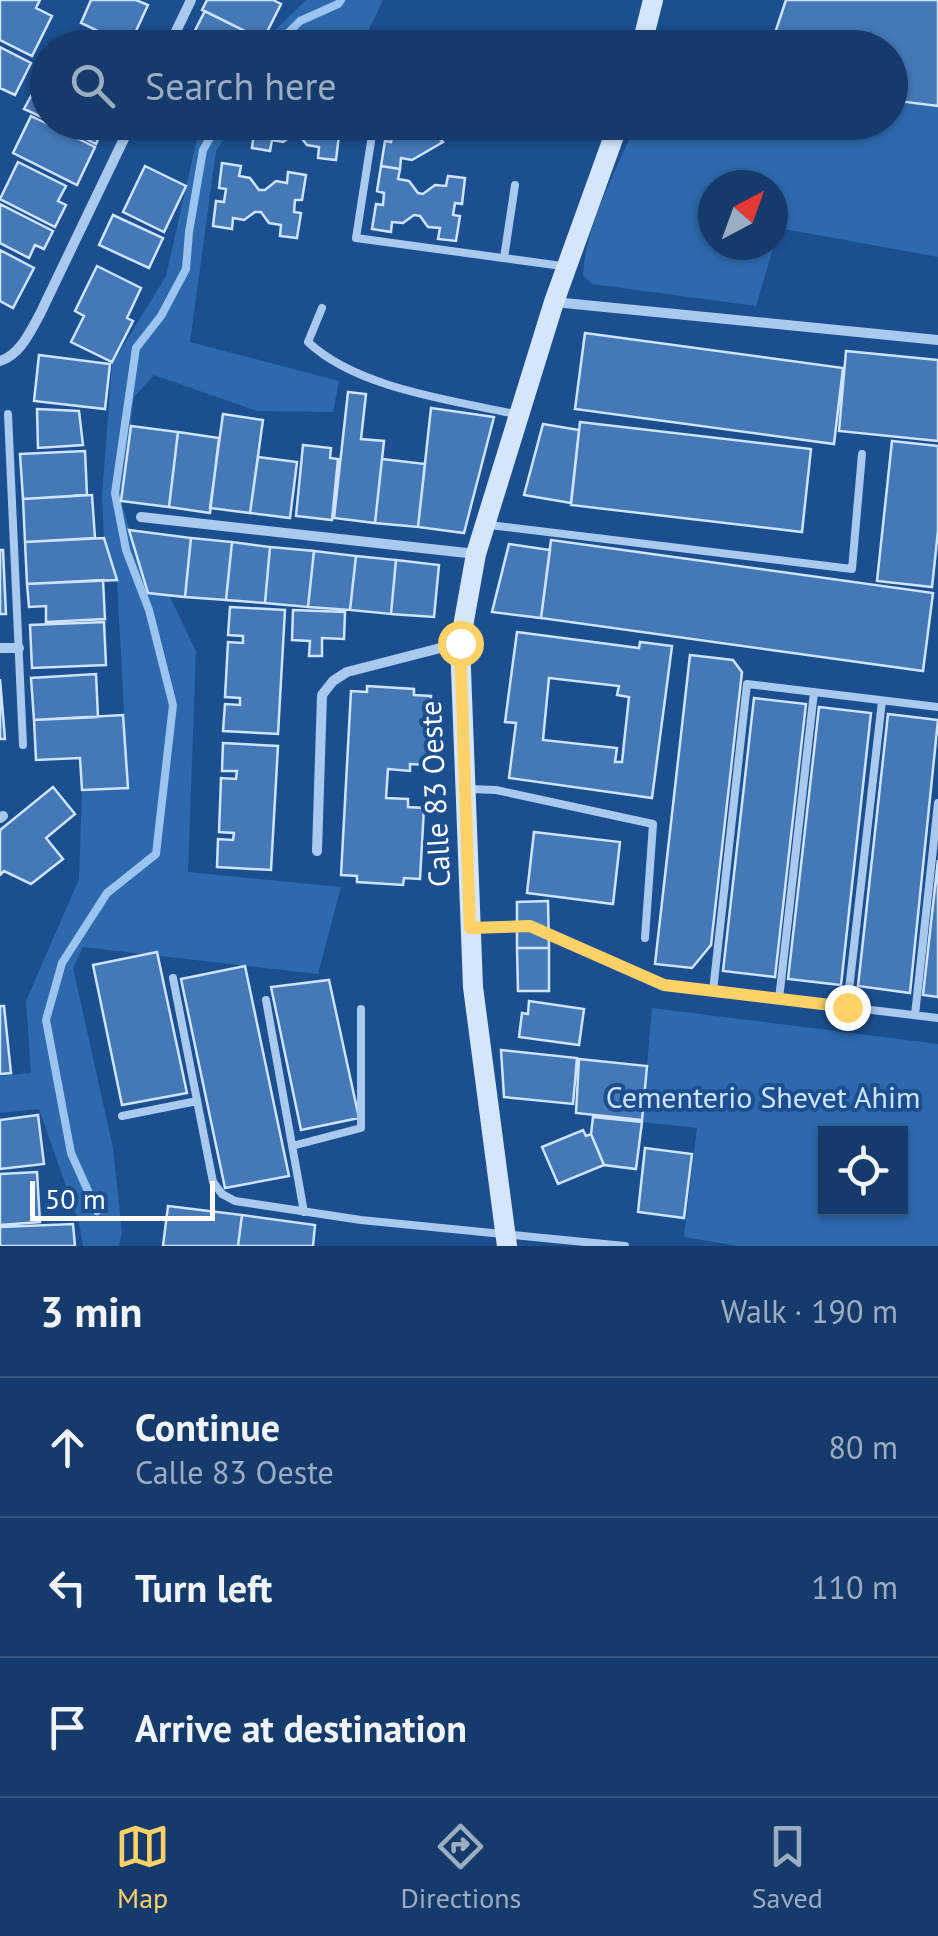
<!DOCTYPE html>
<meta charset="utf-8">
<style>
body{margin:0;font-family:"PT Sans",sans-serif;background:#1d4271;color:#f1f3f6}
.controls{position:absolute;right:30px;bottom:30px;display:grid;overflow:hidden;border-radius:0px;box-shadow:0 2px 8px #0004}
.controls button{width:90px;height:90px;display:grid;place-items:center;padding:0;border:0;border-bottom:2px solid #33557e;background:#143b6b;color:#f1f3f6;font:50px sans-serif}
.compass{position:absolute;left:698px;top:170px;width:90px;height:90px;border-radius:50%;background:#143b6b;box-shadow:0 2px 8px #0004;rotate:41deg}
.scale{position:absolute;left:30px;bottom:25px;width:185px;box-sizing:border-box;padding-left:10px;border:5px solid #fff;border-top:0;font-size:28px;line-height:35px;white-space:nowrap;color:#fff;-webkit-text-stroke:8px #1b4f8f;paint-order:stroke}
.stop{position:absolute;width:30px;height:30px;margin:-22px;border:8px solid #ffd166;border-radius:50%;background:#fff}
.stop.end{background:#ffd166;border-color:#fff;box-shadow:0 2px 10px #0008}
.list{margin:0;padding:0;list-style:none}
h2{display:flex;justify-content:space-between;align-items:center;height:130px;margin:0;padding:0 40px;font-size:42px}
h2 small{font-size:32px;font-weight:400;color:#9dadc1}
.list li{display:grid;grid-template-columns:65px 1fr auto;gap:30px;align-items:center;box-sizing:border-box;height:140px;padding:0 40px;border-top:2px solid #33557e}
.list b{display:block;font-size:38px;white-space:nowrap}
.list p{margin:0;font-size:32px;white-space:nowrap;color:#9dadc1}
.list em{font-size:32px;font-style:normal;color:#9dadc1}
.icon{flex:none;width:55px;height:55px;fill:none;stroke:currentColor;stroke-width:2;stroke-linecap:round;stroke-linejoin:round}
.map{position:relative;flex:none;width:938px;height:1246px;overflow:hidden}
.search{position:absolute;background:#143b6b;box-shadow:0 2px 8px #0004;left:30px;right:30px;top:30px;height:110px;display:flex;align-items:center;gap:25px;box-sizing:border-box;padding:0 35px;border-radius:55px;color:#9dadc1;font-size:38px}
.sheet{height:550px;background:#143b6b}
nav{display:flex;justify-content:space-around;align-items:center;box-sizing:border-box;height:140px;border-top:2px solid #33557e;background:#143b6b;font-size:28px;color:#9dadc1}
nav a{display:grid;justify-items:center;gap:5px}
nav .on{color:#ffd166}
.map>svg:first-child{display:block}
.green{fill:#2e69ad;fill-rule:evenodd}
.lines{fill:none;stroke-linecap:round;stroke-linejoin:round}
.stream{stroke:#9cc4f0;stroke-width:8}
.building{fill:#4478b7;stroke:#cfe3fa;stroke-width:2.5;fill-rule:evenodd}
.lane{stroke:#a9c9ee;stroke-width:8}
.street{stroke:#a9c9ee;stroke-width:10}
.secondary{stroke:#d6e6fa;stroke-width:20}
.route{stroke:#ffd166;stroke-width:12}
.labels{text-anchor:middle;dominant-baseline:central;stroke-width:8;stroke-linejoin:round;paint-order:stroke}
.street-label{font-size:30px;fill:#fff;stroke:#1b4f8f}
.park-label{font-size:30px;fill:#cfe3fa;stroke:#1b4f8f}
</style>
<div class="map">
<svg width="938" height="1246" viewBox="0 0 938 1246">
<rect width="100%" height="100%" fill="#1b4f8f"/>
<path class="green" d="M306 0H383L363 42 330 36 328 47H258Z
M891 100 938 106V257L779 228 756 306 592 284 583 275C586 223 617 170 636 123L890 122ZM713 185H773V245H713Z
M208 123H234L216 151 190 342 339 381 333 412 257 411 154 375 134 397 121 501 148 593 169 595 196 651 188 872 341 887 318 974 83 947 73 968 113 1148 122 1232 119 1246H83L79 1223 39 1109 0 1113V1076L31 1073 26 1001 79 879 82 790 128 787 117 580 104 538 102 496 112 364 166 276 197 139Z
M652 1008 938 1044V1246H738L684 1237 697 1128 642 1122ZM826 1134H900V1208H826Z"/>
<g class="lines">
<path class="stream" d="M273 48 300 21 338 4 341 0
M97 1211 71 1153 46 1020 62 963 107 893 156 854 173 705 149 610 126 550 115 493 136 348 161 316 186 269 189 232 203 150 219 122"/>
</g>
<path class="building" d="M0 0H40L36 8 52 16 32 56 0 40Z
M91 0H136L148 5 129 46 81 23Z
M207 0H273L281 4 263 40 202 10Z
M786 0H938V106L890 100V48H770Z
M205 11 249 33 242 48H186Z
M80 36 104 48H74Z
M0 47 31 63 15 95 0 88Z
M48 89V120L24 109 31 96 42 101Z
M31 116 95 147 77 185 13 153Z
M52 122H106L96 144Z
M262 122H334L332 134 339 135 336 160 318 158 319 147 307 145 299 135 294 134 283 142 272 140 270 151 252 148 255 123Z
M387 122H422L443 142 412 160 401 158 400 169 381 166 385 141 391 142 394 129 386 128Z
M18 162 66 186 58 201 66 205 55 227 0 199Z
M222 163 241 166 239 176 250 178 259 190H265L276 181 287 183 288 172 306 175 302 200H295L294 212 301 213 297 238 280 236 281 225 269 223 261 212H255L244 220 233 218 232 229 213 226 216 201 224 202 226 189 219 188Z
M145 166 186 186 164 232 123 212Z
M381 166 400 169 398 179 409 181 418 193 423 194 435 185 446 186 448 176 465 178 462 204 455 203 453 215 460 216 456 241 438 239 440 228 428 227 420 216 414 215 403 223 392 222 391 232 372 229 376 204 383 205 384 193 377 191Z
M0 204 53 231 44 249 35 245 29 258 0 243Z
M113 215 163 238 149 268 99 245Z
M0 250 34 268 13 308 0 301Z
M97 266 141 288 127 318 133 321 112 362 71 342 84 316 75 311Z
M585 333 843 368 834 444 575 409Z
M846 351 938 360V441L839 431Z
M39 355 110 364 105 409 34 401Z
M348 392 366 394 361 439 384 441 375 523 334 518Z
M431 408 494 417 464 533 418 527Z
M37 409 79 411 83 445 38 448Z
M223 414 263 420 250 513 210 508Z
M580 422 811 449 802 532 571 505Z
M543 424 579 430 571 503 524 495Z
M131 426 178 432 169 507 121 501Z
M178 432 219 438 210 513 169 507Z
M892 441 938 446V531L932 587 877 581Z
M303 445 331 448 330 458 338 459 332 520 296 516Z
M85 451 87 495 23 499 20 454Z
M258 457 297 462 290 518 250 513Z
M382 459 425 464 418 527 375 523Z
M92 495 95 538 25 542 23 499Z
M129 530 191 538 185 597 148 593Z
M104 538 117 580 27 584 25 542Z
M191 538 232 542 226 600 185 597Z
M551 540 933 593 923 671 541 618Z
M232 542 270 547 265 603 226 600Z
M509 544 550 550 541 618 492 612Z
M270 547 314 551 308 607 265 603Z
M0 550H3L6 614H0Z
M314 551 356 556 350 610 308 607Z
M356 556 396 560 391 614 350 610Z
M396 560 439 565 434 617 391 614Z
M103 580 105 619 46 622V606L29 607 27 584Z
M230 607 285 610 278 734 223 731 225 704 240 705V698L225 697 228 642 243 643V636L228 635Z
M293 610 345 612 344 639 322 638V656H309L310 641 292 640Z
M104 622 106 665 32 668 30 625Z
M517 632 639 648 640 642 672 646 652 798 509 778 516 723 505 722ZM549 678 619 686 617 695 629 697 622 762H615L617 748 543 740Z
M690 655 733 660 742 672 711 945 692 968 655 964Z
M96 674 98 717 34 720 31 678Z
M0 679 5 739H0Z
M367 686 414 689V695L431 696 427 765 410 764V771L388 769 386 798 408 799V807L424 808 420 879 404 878 403 885 357 882V876L341 875 351 691 367 692Z
M754 698 806 704 775 977 723 971Z
M819 707 871 713 841 985 788 979Z
M888 714 938 720 910 993 858 986Z
M123 715 128 788 82 790 80 758 36 760 34 720Z
M223 743 278 746 271 870 217 867 218 839 233 840 234 833 219 832 221 778 236 779 237 771H222Z
M53 787 75 814 46 838 63 859 31 884 4 871 0 875V830Z
M534 832 620 842 613 904 527 893Z
M938 860V997L923 995Z
M548 901 549 948H517V902Z
M517 948H549V991H518Z
M157 952 187 1093 122 1105 93 965Z
M245 966 289 1176 225 1188 181 979Z
M329 980 359 1118 301 1130 271 987Z
M529 1001 584 1009 579 1045 519 1037 522 1013 528 1014Z
M0 1006H4L11 1073 0 1074Z
M501 1050 577 1058 573 1104 504 1097Z
M579 1059 647 1066 642 1120 576 1113Z
M38 1115 44 1164 0 1169V1120Z
M593 1117 642 1122 636 1169 604 1165 591 1134Z
M583 1130 586 1136 591 1134 604 1165 558 1184 542 1147Z
M645 1148 692 1154 684 1218 638 1212Z
M37 1172 40 1222 0 1225V1174Z
M168 1206 242 1215 238 1246H163Z
M242 1215 315 1225 313 1246H238Z
M73 1224 75 1246H0V1227Z"/>
<g class="lines">
<path class="lane" d="M374 122 356 238 562 266
M504 258 515 185
M322 308 308 342C358 389 453 400 519 415
M8 414 23 745
M489 525 852 569 862 454
M470 789 496 790 653 824 645 938
M475 927 530 926 664 985 938 1018
M173 978 213 1182 222 1194 235 1201 361 1220 625 1246
M713 991 747 684 938 707
M779 999 814 692
M266 1000 304 1212
M847 1007 882 701
M915 1015 938 803
M122 1116 197 1101
M292 1146 361 1128V1009"/>
<path class="street" d="M168 48 191 0
M554 302 938 340
M0 361C20 355 30 332 40 314L132 122
M141 517 476 554
M0 648H19
M0 818 3 816
M317 851 322 695 333 681 347 672 460 643"/>
<path class="secondary" d="M641 48 653 0
M507 1246 473 987 460 643 476 554 554 302 619 122"/>
</g>
<g class="lines">
<path class="route" d="M460 643 470 928 530 926 664 985 847 1007"/>
</g>
<g class="labels">
<g class="street-label">
<text transform="translate(434 794) rotate(-93)">Calle 83 Oeste</text>
</g>
<g class="park-label">
<text x="763" y="1096">Cementerio Shevet Ahim</text>
</g>
</g>
</svg>
<div class="controls">
<button><svg class="icon" aria-label="locate" viewBox="0 0 24 24"><circle cx="12" cy="12" r="6"/><path d="M12 2v4M12 18v4M2 12h4M18 12h4"/></svg></button>
</div>
<svg class="compass" viewBox="-18 -18 36 36"><path d="M0-13l5 13h-10z" fill="#e53935"/><path d="M0 13l5-13h-10z" fill="#9dadc1"/></svg>
<div class="scale">50 m</div>
<div class="stop" style="left:460px;top:643px"></div>
<div class="stop end" style="left:847px;top:1007px"></div>
<div class="search"><svg class="icon" aria-label="search" viewBox="0 0 24 24"><circle cx="10" cy="10" r="6"/><path d="M15 15l6 6"/></svg>Search here</div>
</div>
<section class="sheet">
<h2>3 min<small>Walk · 190 m</small></h2>
<ul class="list">
<li><svg class="icon" aria-label="ahead" viewBox="0 0 24 24"><path d="M12 20V5M6 11l6-6 6 6"/></svg><div><b>Continue</b><p>Calle 83 Oeste</p></div><em>80 m</em></li>
<li><svg class="icon" aria-label="left" viewBox="0 0 24 24"><path d="M17 20v-9H6M10 6l-5 5 5 5"/></svg><div><b>Turn left</b></div><em>110 m</em></li>
<li><svg class="icon" aria-label="arrive" viewBox="0 0 24 24"><path d="M6 21V4h12l-3 4 3 4H6"/></svg><div><b>Arrive at destination</b></div></li>
</ul>
</section>
<nav>
<a class="on"><svg class="icon" aria-label="map" viewBox="0 0 24 24"><path d="M3 6l6-2 6 2 6-2v14l-6 2-6-2-6 2zM9 4v14M15 6v14"/></svg>Map</a>
<a><svg class="icon" aria-label="directions" viewBox="0 0 24 24"><path d="M12 3l9 9-9 9-9-9zM9 14v-3h6M13 9l2 2-2 2"/></svg>Directions</a>
<a><svg class="icon" aria-label="saved" viewBox="0 0 24 24"><path d="M7 4h10v16l-5-4-5 4z"/></svg>Saved</a>
</nav>
